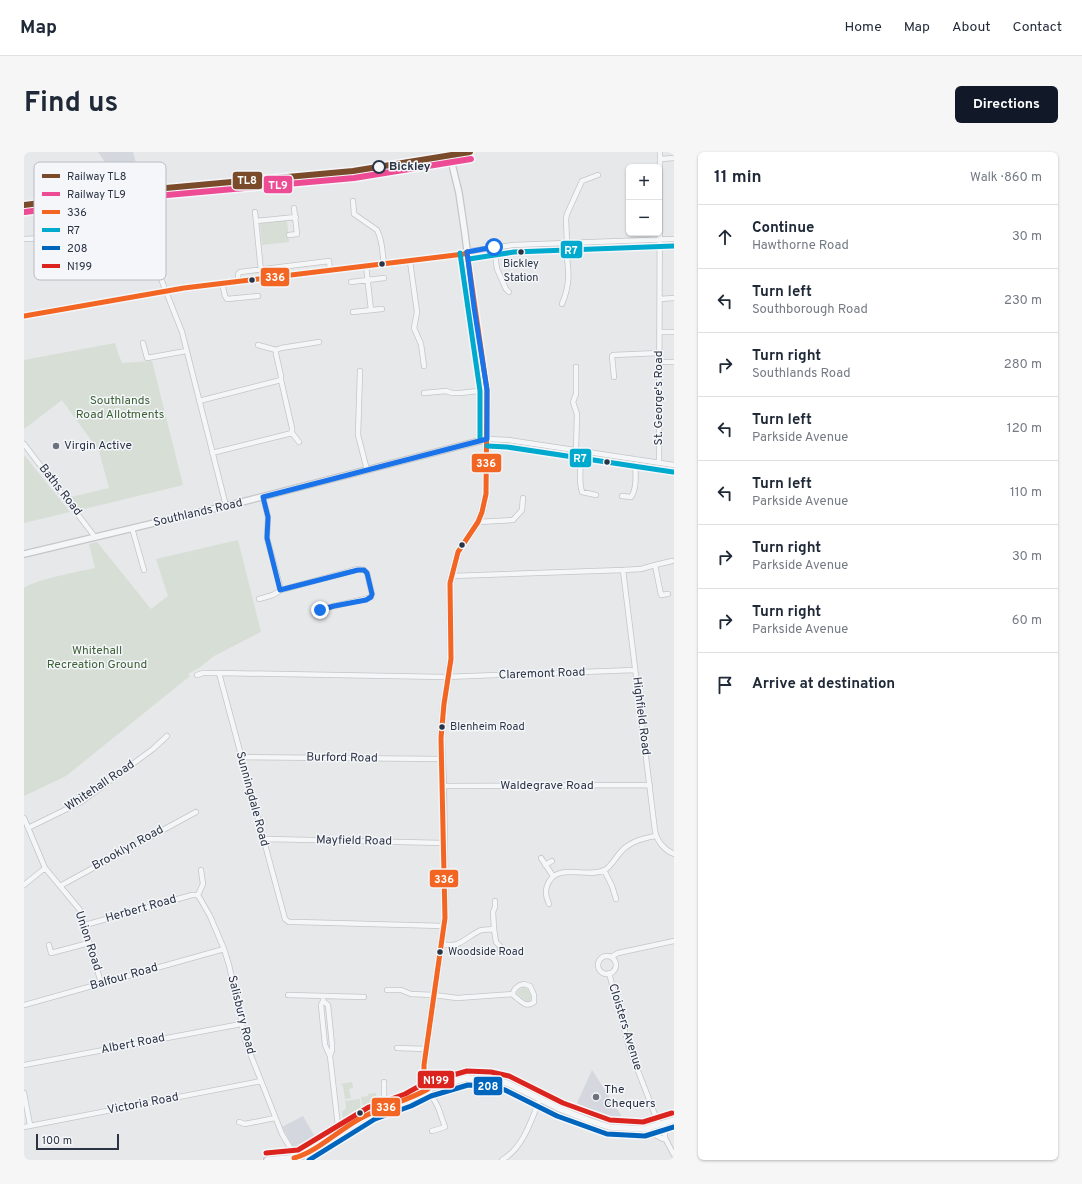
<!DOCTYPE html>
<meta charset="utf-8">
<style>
body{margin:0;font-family:Overpass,sans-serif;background:#f6f6f7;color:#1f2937}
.controls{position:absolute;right:12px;top:12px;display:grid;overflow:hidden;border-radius:6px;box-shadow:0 1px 3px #0004}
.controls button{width:36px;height:36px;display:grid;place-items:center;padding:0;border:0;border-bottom:1px solid #e0e1e3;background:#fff;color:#1f2937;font:20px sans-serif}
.scale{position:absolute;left:12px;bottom:10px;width:83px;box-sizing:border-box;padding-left:4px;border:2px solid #2b3445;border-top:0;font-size:11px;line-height:14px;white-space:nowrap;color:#2b3445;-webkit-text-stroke:3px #f4f6f9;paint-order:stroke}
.stop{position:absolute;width:12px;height:12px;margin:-9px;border:3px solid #1a73e8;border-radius:50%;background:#fff}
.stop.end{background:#1a73e8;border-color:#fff;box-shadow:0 1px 4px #0008}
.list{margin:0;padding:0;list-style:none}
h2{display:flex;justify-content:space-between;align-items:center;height:52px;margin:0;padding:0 16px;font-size:17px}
h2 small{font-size:13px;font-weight:400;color:#747a83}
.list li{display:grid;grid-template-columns:26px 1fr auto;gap:12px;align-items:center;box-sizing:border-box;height:64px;padding:0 16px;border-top:1px solid #e0e1e3}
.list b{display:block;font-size:15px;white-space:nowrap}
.list p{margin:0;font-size:13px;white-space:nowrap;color:#747a83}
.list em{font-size:13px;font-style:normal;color:#747a83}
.icon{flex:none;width:22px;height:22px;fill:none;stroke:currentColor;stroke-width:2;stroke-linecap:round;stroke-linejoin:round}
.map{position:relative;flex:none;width:650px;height:1008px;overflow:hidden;border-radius:6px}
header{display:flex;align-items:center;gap:24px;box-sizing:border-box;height:56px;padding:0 20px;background:#fff;border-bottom:1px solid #e0e1e3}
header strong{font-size:19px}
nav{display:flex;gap:22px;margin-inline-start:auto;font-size:14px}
.intro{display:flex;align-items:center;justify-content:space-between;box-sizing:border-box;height:96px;padding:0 24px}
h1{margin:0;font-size:28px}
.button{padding:10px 18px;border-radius:6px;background:#111827;color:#fff;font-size:14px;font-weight:700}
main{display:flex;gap:24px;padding:0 24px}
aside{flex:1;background:#fff;border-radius:6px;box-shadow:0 1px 3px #0004}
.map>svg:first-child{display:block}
.built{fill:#d4d7dd}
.green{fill:#d6ded6}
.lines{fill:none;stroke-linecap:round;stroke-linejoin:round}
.minor-casing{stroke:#c4c6c8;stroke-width:6}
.tertiary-casing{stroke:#c4c6c8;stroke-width:8}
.minor{stroke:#f5f6f7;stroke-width:4.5}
.tertiary{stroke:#f5f6f7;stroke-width:5.5}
.bus-1-casing{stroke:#f4f6f9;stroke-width:8}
.bus-2-casing{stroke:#f4f6f9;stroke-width:8}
.bus-3-casing{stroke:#f4f6f9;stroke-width:8}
.bus-4-casing{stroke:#f4f6f9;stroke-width:8}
.bus-1{stroke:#f26522;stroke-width:5}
.bus-2{stroke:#00a9ce;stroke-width:5}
.bus-3{stroke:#0065bd;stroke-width:5}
.bus-4{stroke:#dc241f;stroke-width:5}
.rail-1-casing{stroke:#f4f6f9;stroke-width:9}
.rail-2-casing{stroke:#f4f6f9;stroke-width:9}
.rail-1{stroke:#7a4b2a;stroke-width:6}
.rail-2{stroke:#ee4b95;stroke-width:6}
.route{stroke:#1a73e8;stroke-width:5}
.stop-dot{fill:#f4f6f9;stroke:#2b3445;stroke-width:2}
.bus-dot{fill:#2b3445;stroke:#f4f6f9;stroke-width:1.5}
.poi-dot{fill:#6c737f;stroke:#f4f6f9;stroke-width:1.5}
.labels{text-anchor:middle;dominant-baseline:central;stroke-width:3;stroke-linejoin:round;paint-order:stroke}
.bus-label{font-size:11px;fill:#2b3445;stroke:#f4f6f9;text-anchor:start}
.stop-label{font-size:12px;font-weight:bold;fill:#2b3445;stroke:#f4f6f9;text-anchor:start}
.street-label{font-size:12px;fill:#2b3445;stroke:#f4f6f9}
.park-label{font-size:12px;fill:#3f6138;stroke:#f4f6f9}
.poi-label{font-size:12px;fill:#2b3445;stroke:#f4f6f9;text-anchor:start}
.key{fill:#f4f6f9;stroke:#b8bcc3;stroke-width:1}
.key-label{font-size:11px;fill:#2b3445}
.line-badge{stroke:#f4f6f9;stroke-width:1.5}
.badge-label{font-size:11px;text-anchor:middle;font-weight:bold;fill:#fff}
</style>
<header>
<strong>Map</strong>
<nav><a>Home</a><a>Map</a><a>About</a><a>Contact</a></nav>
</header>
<div class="intro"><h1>Find us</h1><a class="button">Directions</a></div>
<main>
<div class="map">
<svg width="650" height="1008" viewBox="0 0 650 1008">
<rect width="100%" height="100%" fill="#e6e8ea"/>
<path class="built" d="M74 0H109L116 26 94 29Z
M568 918 597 963V972L569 966 553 959 556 953 553 951Z
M279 964 294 990 273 1002 258 975Z"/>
<path class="green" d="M263 68 265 90 238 93 236 71Z
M91 191 94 201 98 211 128 209 159 333 56 358 47 345 85 336 75 299 38 248 0 277V208Z
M0 303 46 360 0 371Z
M214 388 237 480 190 504 175 516 164 522 166 524 42 624 0 644V436C13 427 53 420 71 416L65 392 73 390 127 457 144 444 132 407Z
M500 835 504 837 507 845V848L505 850 502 849 493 841 494 839Z
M328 930 329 936 325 937 327 946 321 947 319 934 317 932Z
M352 941V954L339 957 337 945 344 944V942Z
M336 947 337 958 327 964 322 969 319 967 318 960 322 956 321 949Z"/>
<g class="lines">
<defs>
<path id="minor" d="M637 7 650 6
M329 49 330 62 353 78C359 89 358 100 360 112
M231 60 232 69
M114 75 126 99 158 180 202 354
M265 83 273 82 270 56
M0 87C12 86 25 86 37 91 46 94 56 101 66 102 80 103 106 93 120 89
M543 91 542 67 543 62 558 29 574 23
M470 95 473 117 482 137 485 140
M386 109 393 160 390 176 397 192 400 214
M342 114 347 158
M237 119 232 69 272 65
M214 129V122L216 120 305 109 306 117
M327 130 360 126
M198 131 201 144 203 147 234 144
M636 147 650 146
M538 152C548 128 544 115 541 91
M329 160 358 157
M0 164 160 136 440 102 446 99 489 93 650 87
M635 180H650
M119 191 123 206 162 199
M234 193 252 198
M635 210H650
M552 215V242L549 250 553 262 552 298
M336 219 334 283 343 318
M590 225 588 204 589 203 635 201
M400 241 422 239 428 241H436L463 238
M175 249 257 228
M463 287 484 288 650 313
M275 290 268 281V276L257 228V224L252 202V198L257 196 295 190
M0 292 71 385
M558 299C557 313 554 327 558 340L572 343
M188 301 268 281
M635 311 636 0
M598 344 607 345C614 335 611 318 611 307
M239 345 244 365 243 386 257 438 334 417 340 418 343 421 348 442 347 445 341 447 310 454 296 458
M454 370 489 368 498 358 499 346
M108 376 120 418
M631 413 648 409
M599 418 631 679C633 689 640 698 650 702
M427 424 599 418 617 417 631 413 637 443 644 442
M235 447 249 443 257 438
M195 521 261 767 265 770H273L420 774
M173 523 179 521H195L421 525 611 518
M217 605 418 607
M419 634 626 633
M0 666 21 716 56 758 77 831
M4 676 57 650 129 597 143 584
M240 688 243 687 420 691
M517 706 529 724
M521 713 528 709
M580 718 588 734 592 747
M0 733 21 716
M36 734 172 660
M174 743 186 764 200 797 205 813 222 891 258 982 267 997 270 1006
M174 743 179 732 177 718
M525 752C522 746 521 740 523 734 531 709 563 727 581 718 587 714 590 708 595 702 604 690 618 686 632 684
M61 773 168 743H174
M470 777 472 790 476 794 477 800
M418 792C437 796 439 787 455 779 459 777 466 778 470 777L469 760 471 755V749
M25 793 27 801 65 791
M574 813a9 9 0 1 1 18 0a9 9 0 1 1-18 0Z
M587 805 594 801 650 789
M585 821 606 898 635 973
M500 832 506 834 510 843V850C502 857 496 848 489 843 489 837 494 833 500 832Z
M363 838H377L387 842 410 843 433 846 489 842
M264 843 340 845
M299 844V849L297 853 301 893 306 904 314 974 317 979
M299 849 304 853 308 893V898L306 904
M0 853 200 797
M373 896 402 897
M0 913 217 872
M360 930V945L363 955
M404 937 414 955 421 975 408 979
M0 941 6 973
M215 970 221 972 251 966
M640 972 641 986 650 1003
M0 975 237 929
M623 977 624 979 639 987 641 986
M478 1008C499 996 507 969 516 947"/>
<path id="tertiary" d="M0 402 214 351 463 287
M404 937 400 925V913L421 766 419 634 417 586 420 552 427 507 426 431 434 400 454 370 458 360 462 342 463 238 450 155 441 82 435 41 425 0
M243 1008 276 1005 348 961 384 948 404 937 443 926 466 927 483 931 536 957 564 968 585 975 620 977 650 968"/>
</defs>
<use href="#minor" class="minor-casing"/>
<use href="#tertiary" class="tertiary-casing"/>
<use href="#minor" class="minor"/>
<use href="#tertiary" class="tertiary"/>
<defs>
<path id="bus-1" d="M0 164 160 136 440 102 443 100
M404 937 400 925V913L421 766 417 586 420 552 427 507 426 431 434 400 454 370 458 360 462 342 463 238 443 100
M270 1006C293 1000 317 976 339 965 360 954 383 949 404 937"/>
<path id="bus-2" d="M436 101 456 239V287
M445 107 490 100 650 94
M463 294 483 295 649 320"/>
<path id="bus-3" d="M285 1008 351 967 387 954 407 944 444 933 465 934 481 938 533 964 583 982 621 984 650 975"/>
<path id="bus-4" d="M242 1001 274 998 345 955 381 942 401 931 443 919 467 920 485 924 539 951 586 968 619 970 648 961"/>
</defs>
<use href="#bus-1" class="bus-1-casing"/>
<use href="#bus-2" class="bus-2-casing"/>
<use href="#bus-3" class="bus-3-casing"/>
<use href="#bus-4" class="bus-4-casing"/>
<use href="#bus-1" class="bus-1"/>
<use href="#bus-2" class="bus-2"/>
<use href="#bus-3" class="bus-3"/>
<use href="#bus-4" class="bus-4"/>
<defs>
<path id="rail-1" d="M0 53 120 38 329 19 446 0"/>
<path id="rail-2" d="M1 60 121 45 330 26 447 7"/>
</defs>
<use href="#rail-1" class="rail-1-casing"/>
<use href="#rail-2" class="rail-2-casing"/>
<use href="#rail-1" class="rail-1"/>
<use href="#rail-2" class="rail-2"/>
</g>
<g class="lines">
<path class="route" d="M296 458 310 454 342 448 347 445 348 442 343 421 340 418H334L256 438 243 386 244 365 239 345 463 287V238L450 155 443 100 470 95"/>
</g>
<circle class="stop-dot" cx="355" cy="15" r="6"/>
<g class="bus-dot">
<circle cx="497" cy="100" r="3.5"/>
<circle cx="358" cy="112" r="3.5"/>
<circle cx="228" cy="128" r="3.5"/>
<circle cx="583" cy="310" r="3.5"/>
<circle cx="438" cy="393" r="3.5"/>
<circle cx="418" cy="575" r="3.5"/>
<circle cx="416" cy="800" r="3.5"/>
<circle cx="336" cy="961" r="3.5"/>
</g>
<g class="poi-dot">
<circle cx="32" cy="294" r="4"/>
<circle cx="572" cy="945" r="4"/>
</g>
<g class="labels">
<g class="bus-label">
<text x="497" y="112" text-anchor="middle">Bickley<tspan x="497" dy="14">Station</tspan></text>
<text x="426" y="575">Blenheim Road</text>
<text x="424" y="800">Woodside Road</text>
</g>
<g class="stop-label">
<text x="365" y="15">Bickley</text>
</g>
<g class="street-label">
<text transform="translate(635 246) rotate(-90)">St. George's Road</text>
<text transform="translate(36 338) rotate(52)">Baths Road</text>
<text transform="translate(174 361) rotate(-13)">Southlands Road</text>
<text transform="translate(518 522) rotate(-2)">Claremont Road</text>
<text transform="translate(617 564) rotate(83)">Highfield Road</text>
<text transform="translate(318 606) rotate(1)">Burford Road</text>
<text transform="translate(76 634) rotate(-34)">Whitehall Road</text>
<text x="523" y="634">Waldegrave Road</text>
<text transform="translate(228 647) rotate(75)">Sunningdale Road</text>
<text transform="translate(330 689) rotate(1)">Mayfield Road</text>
<text transform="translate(104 696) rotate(-29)">Brooklyn Road</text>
<text transform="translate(117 757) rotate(-16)">Herbert Road</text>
<text transform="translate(64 789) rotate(72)">Union Road</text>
<text transform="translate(100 825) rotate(-16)">Balfour Road</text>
<text transform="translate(217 863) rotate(76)">Salisbury Road</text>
<text transform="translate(601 875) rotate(73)">Cloisters Avenue</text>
<text transform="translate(109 892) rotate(-11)">Albert Road</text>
<text transform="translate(119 952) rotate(-11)">Victoria Road</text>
</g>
<g class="park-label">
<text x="96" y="249">Southlands<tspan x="96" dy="14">Road Allotments</tspan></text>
<text x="73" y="499">Whitehall<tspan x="73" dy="14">Recreation Ground</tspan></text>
</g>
<g class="poi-label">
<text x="40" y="294">Virgin Active</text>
<text x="580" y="938">The<tspan x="580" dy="14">Chequers</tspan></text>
</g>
</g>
<rect x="10" y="10" width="132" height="118" rx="6" class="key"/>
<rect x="18" y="22" width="18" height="4" fill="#7a4b2a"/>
<rect x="18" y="40" width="18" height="4" fill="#ee4b95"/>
<rect x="18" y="58" width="18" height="4" fill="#f26522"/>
<rect x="18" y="76" width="18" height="4" fill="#00a9ce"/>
<rect x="18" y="94" width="18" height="4" fill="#0065bd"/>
<rect x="18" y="112" width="18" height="4" fill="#dc241f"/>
<g class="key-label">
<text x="43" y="28">Railway TL8</text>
<text x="43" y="46">Railway TL9</text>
<text x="43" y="64">336</text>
<text x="43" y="82">R7</text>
<text x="43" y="100">208</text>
<text x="43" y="118">N199</text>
</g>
<g class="line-badge">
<rect x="208" y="19" width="31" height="19" rx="4" fill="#7a4b2a"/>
<rect x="239" y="23" width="30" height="19" rx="4" fill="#ee4b95"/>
<rect x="536" y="88" width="23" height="19" rx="4" fill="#00a9ce"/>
<rect x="236" y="115" width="30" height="20" rx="4" fill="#f26522"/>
<rect x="545" y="296" width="23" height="20" rx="4" fill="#00a9ce"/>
<rect x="447" y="301" width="31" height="20" rx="4" fill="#f26522"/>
<rect x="405" y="717" width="30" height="19" rx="4" fill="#f26522"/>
<rect x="393" y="918" width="38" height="19" rx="4" fill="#dc241f"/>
<rect x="449" y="924" width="30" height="20" rx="4" fill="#0065bd"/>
<rect x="347" y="945" width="30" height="20" rx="4" fill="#f26522"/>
</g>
<g class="badge-label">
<text x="223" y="32">TL8</text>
<text x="254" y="37">TL9</text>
<text x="547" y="102">R7</text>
<text x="251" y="129">336</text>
<text x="556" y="310">R7</text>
<text x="462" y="315">336</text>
<text x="420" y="731">336</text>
<text x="412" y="932">N199</text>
<text x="464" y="938">208</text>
<text x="362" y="959">336</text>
</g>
</svg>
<div class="controls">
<button>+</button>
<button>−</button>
</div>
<div class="scale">100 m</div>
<div class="stop" style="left:470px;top:95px"></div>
<div class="stop end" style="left:296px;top:458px"></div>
</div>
<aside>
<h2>11 min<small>Walk · 860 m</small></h2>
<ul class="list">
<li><svg class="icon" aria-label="ahead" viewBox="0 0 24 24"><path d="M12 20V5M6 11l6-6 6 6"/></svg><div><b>Continue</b><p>Hawthorne Road</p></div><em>30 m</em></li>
<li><svg class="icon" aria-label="left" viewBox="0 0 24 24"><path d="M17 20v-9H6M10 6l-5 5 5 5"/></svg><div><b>Turn left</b><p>Southborough Road</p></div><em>230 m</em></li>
<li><svg class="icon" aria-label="right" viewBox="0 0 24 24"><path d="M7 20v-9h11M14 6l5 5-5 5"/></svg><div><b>Turn right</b><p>Southlands Road</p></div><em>280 m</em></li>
<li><svg class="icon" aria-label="left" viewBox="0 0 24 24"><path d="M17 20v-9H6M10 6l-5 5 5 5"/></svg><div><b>Turn left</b><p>Parkside Avenue</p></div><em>120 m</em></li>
<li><svg class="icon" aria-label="left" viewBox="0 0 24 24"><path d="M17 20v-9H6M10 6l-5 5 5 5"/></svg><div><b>Turn left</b><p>Parkside Avenue</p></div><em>110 m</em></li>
<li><svg class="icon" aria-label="right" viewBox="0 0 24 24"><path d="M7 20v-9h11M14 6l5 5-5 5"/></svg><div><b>Turn right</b><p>Parkside Avenue</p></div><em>30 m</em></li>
<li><svg class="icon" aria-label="right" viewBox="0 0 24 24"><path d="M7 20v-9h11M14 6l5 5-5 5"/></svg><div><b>Turn right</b><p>Parkside Avenue</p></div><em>60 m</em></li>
<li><svg class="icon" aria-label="arrive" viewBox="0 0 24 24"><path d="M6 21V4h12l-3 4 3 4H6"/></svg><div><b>Arrive at destination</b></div></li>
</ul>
</aside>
</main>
